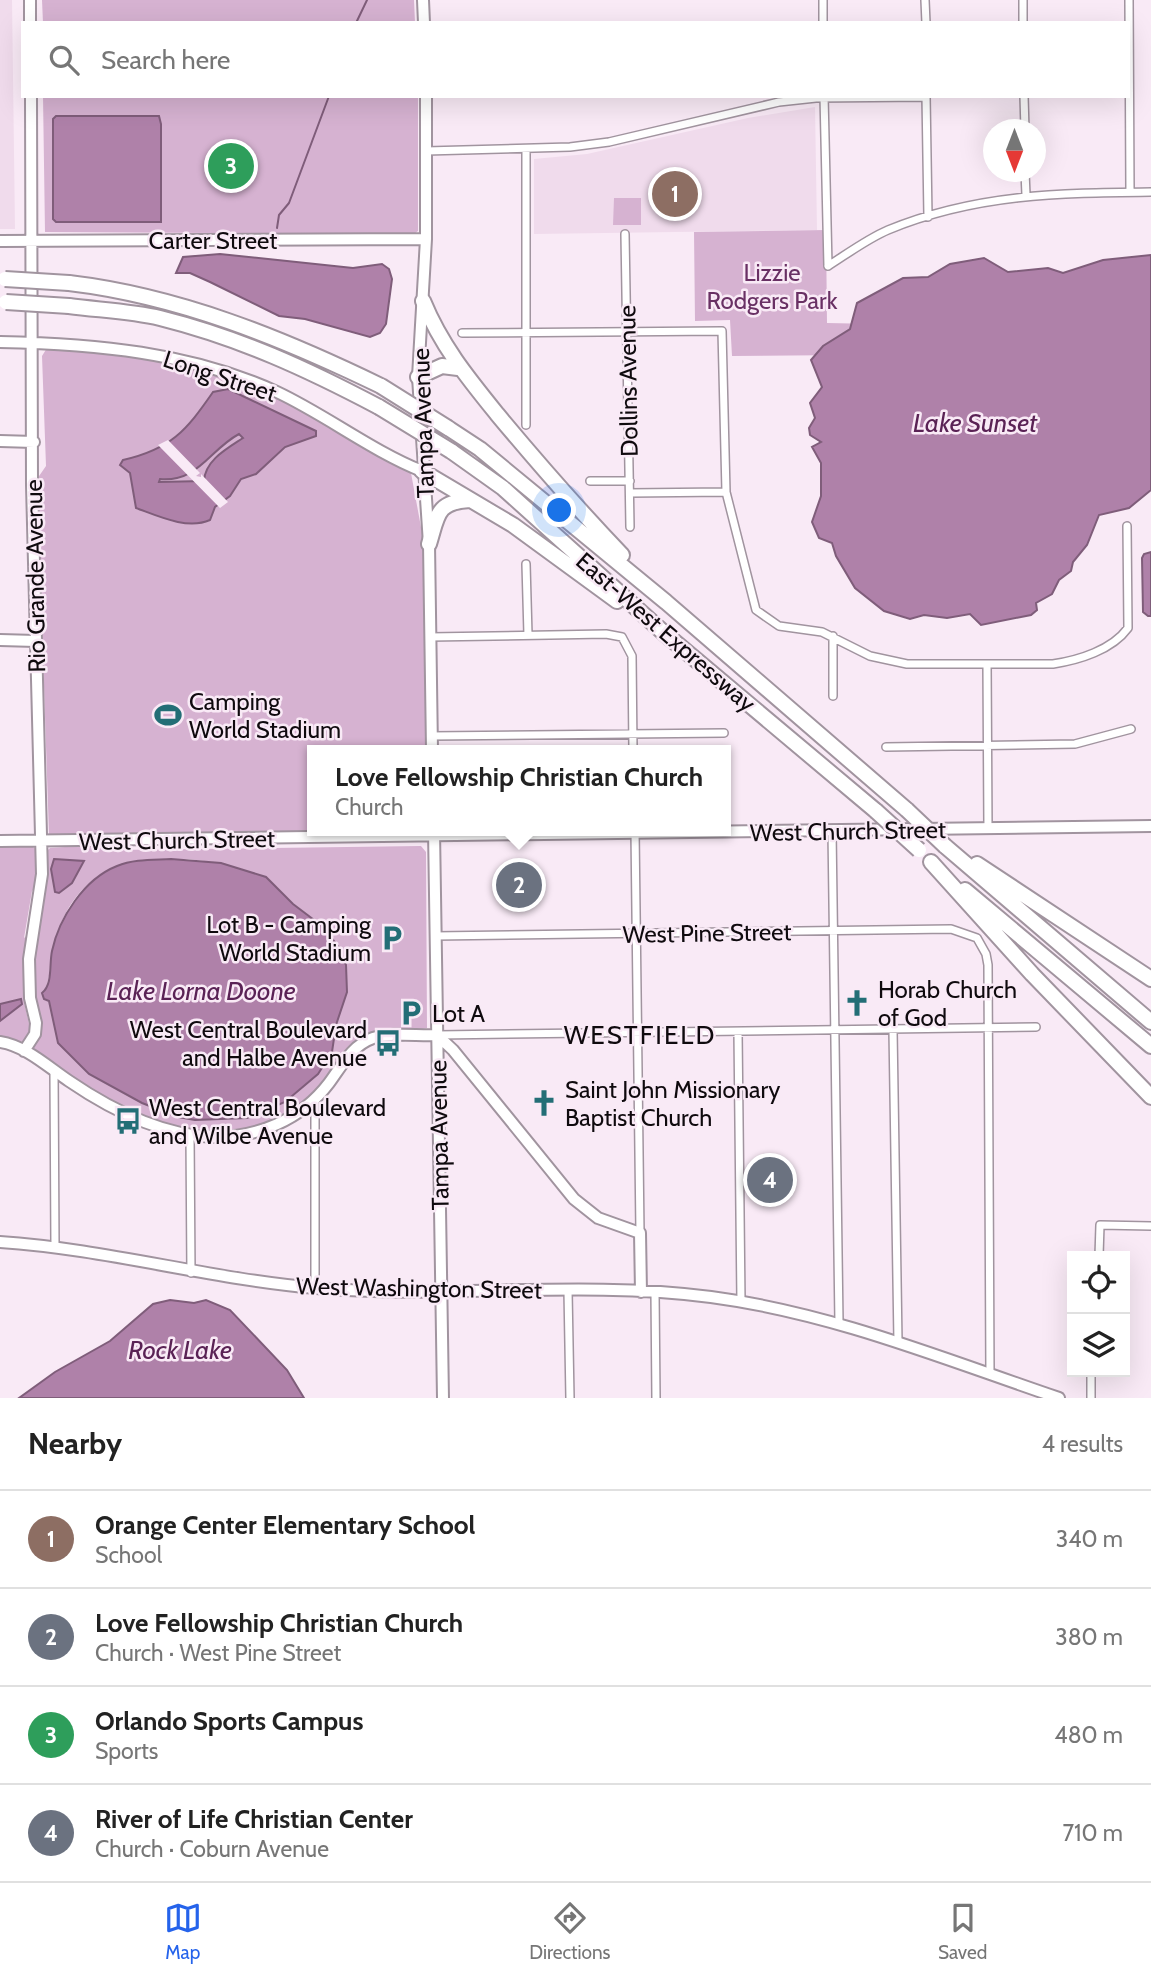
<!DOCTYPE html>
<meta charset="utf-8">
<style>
body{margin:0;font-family:Cabin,sans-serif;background:#f2f2f2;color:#222}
.controls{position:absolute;right:21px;bottom:21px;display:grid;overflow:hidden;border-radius:0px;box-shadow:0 7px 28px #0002}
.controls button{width:63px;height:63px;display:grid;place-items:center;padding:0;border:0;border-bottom:2px solid #e0e0e0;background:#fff;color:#222;font:35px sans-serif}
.compass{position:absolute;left:983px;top:119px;width:63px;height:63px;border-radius:50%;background:#fff;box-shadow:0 7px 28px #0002;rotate:180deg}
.you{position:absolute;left:560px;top:511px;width:24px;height:24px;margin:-18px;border:5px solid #fff;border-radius:50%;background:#1a73e8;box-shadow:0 0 0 10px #1a73e833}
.badge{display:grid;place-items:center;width:46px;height:46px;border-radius:50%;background:#2563eb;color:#fff;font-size:23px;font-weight:700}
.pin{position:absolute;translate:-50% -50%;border:4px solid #fff;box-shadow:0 2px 7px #0006}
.popup{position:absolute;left:307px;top:745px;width:424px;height:91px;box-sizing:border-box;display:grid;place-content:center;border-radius:0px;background:#fff;filter:drop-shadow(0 2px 5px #0005);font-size:23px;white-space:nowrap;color:#767676}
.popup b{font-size:26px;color:#222}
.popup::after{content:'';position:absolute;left:50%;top:100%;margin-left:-14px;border:14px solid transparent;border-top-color:#fff}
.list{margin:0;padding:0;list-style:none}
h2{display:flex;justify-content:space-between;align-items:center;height:91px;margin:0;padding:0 28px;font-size:30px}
h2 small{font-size:23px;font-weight:400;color:#767676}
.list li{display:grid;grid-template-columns:46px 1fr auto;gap:21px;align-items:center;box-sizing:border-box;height:98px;padding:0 28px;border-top:2px solid #e0e0e0}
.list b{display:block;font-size:26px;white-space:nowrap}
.list p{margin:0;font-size:23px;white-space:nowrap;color:#767676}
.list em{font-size:23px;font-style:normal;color:#767676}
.icon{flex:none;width:38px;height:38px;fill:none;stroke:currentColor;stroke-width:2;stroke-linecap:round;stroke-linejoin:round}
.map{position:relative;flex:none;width:1151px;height:1398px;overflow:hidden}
.search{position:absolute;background:#fff;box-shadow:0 7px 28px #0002;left:21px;right:21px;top:21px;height:77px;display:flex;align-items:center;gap:18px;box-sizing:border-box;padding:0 24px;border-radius:0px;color:#767676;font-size:26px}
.sheet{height:483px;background:#fff}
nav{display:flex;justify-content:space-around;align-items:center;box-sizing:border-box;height:98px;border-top:2px solid #e0e0e0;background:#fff;font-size:19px;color:#767676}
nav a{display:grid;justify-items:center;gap:4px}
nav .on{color:#2563eb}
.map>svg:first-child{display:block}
.built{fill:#f0dbec}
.green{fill:#d6b2d1;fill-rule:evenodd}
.water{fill:#af81a9;stroke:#7f5d7a;stroke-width:2;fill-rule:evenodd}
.pier{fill:#f9eaf6}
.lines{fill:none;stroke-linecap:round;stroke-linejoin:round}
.stream{stroke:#7f5d7a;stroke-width:2}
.street-casing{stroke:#a1949f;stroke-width:10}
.secondary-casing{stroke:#a1949f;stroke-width:14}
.highway-casing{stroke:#a1949f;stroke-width:18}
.street{stroke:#fff;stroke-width:7}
.secondary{stroke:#fff;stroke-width:10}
.highway{stroke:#fff;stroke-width:14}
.highway-bridge-casing{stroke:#a1949f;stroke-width:18;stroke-linecap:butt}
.highway-bridge{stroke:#fff;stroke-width:14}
.labels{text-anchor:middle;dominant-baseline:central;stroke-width:5;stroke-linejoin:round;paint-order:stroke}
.street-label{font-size:24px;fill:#0f0a0e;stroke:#f9eaf6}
.park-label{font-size:24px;fill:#693064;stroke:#f9eaf6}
.poi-label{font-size:24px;fill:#0f0a0e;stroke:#f9eaf6;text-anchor:start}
.water-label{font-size:26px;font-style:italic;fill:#5a2255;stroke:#f9eaf6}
.neighbourhood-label{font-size:26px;letter-spacing:2px;fill:#0f0a0e;stroke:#f9eaf6}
</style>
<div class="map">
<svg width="1151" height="1398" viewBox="0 0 1151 1398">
<rect width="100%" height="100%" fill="#f9eaf6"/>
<path class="built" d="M0 0H12L15 229H0Z
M815 107 817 230 534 234V159L587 154 748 118Z"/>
<path class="green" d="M42 0H414L415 23H43Z
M43 96H418V231L414 234 45 232Z
M614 198H641V225H613Z
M826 230 827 323 876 324 848 355 732 356 730 320 695 321 694 232Z
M47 348C169 357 245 375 352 437 371 449 393 459 411 473L423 538 427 750H312V831H423L49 835 37 479 46 466 42 356Z
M110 844 114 850 421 846 426 852 427 1028C407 1034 384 1025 364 1035 339 1046 330 1081 309 1099 253 1150 172 1132 110 1101 81 1087 56 1066 31 1047L32 982 46 852 50 848ZM54 859 84 861 71 884 55 892 51 869ZM188 859 221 863 266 877 293 904 322 925 347 992 336 1025 332 1052 318 1074 285 1102 228 1120 142 1103 124 1091 47 999 45 991C51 977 49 962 53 948 72 873 118 859 188 859Z
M31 846 36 849 38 886 32 891 24 938 29 934 28 995 24 1002 31 1032 24 1042 0 1037V1021L22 1004 21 999 0 1004V847Z"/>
<path class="water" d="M56 116H159L161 124V222H56L53 219V119Z
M220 254 353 268 382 264 389 269 392 279 386 324 380 333 370 337 305 319 279 316 210 282 190 273H176L183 257Z
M1151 255V490L1129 508 1099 515 1087 545 1073 562 1071 571 1059 580 1052 594 1036 603 1037 610 1031 615 981 625 970 614 947 618 924 615 910 619 884 611 855 588 836 556 832 543 819 538 812 522 821 496V463L812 447 821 442 810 435 809 428 815 418 810 403 822 387 811 360 823 346 850 329 857 303 903 278 928 277 950 264 984 258 1008 272 1048 268 1063 273 1103 260Z
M228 389 316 431V436L285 447 256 474 241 479 230 496 215 507 210 520C187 530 158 516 136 508L130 473 120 465 123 460C171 449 186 431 213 392ZM239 434 243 438C228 448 205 460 204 481L159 482 160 479C199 482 209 450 239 434Z
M1151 552V616H1148L1143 612 1142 558 1144 554Z
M54 859 84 861 72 883 59 893 55 892 51 869Z
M171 859 221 863 266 877 293 904 322 926 338 946 346 965 347 992 336 1025 332 1052 318 1074 285 1102 247 1118 195 1120 178 1117 142 1103 89 1074 58 1043 49 1001 44 999 42 993C53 984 49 965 52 951 59 918 84 879 117 866 134 859 153 860 171 859Z
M21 999 22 1004 0 1021V1004Z
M170 1300 194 1303 206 1300 230 1310 287 1370 304 1398H19L55 1372 110 1341 153 1304Z"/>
<path class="pier" d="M168 440 200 473 196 476 201 477V474L228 502 220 508 158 445Z"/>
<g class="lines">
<path class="stream" d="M356 23 367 0
M277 228 279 215 289 203 329 96"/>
<defs>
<path id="street" d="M823 0V23
M925 0 926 23
M1023 0V23
M1129 0 1130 192
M824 96 828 266
M926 96 928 217
M1024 96 1025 130
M526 150V425
M426 151 570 147 609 142 779 102 816 98 926 97
M1025 172 1026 195
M625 234 630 527
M828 266C847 254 867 239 888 230 975 194 1059 193 1151 192
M462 333 722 331 726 492 756 610 779 626 822 632 870 656 907 664H1053C1079 660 1112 650 1128 628L1127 526
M590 481H630
M630 493 726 492
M526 564 528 635
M833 636V696
M430 637 606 634 622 637 632 656 633 750
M987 664 988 829
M431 736 724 733
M886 747 1075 744 1131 729
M635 831 640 1233
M832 831 839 1323
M435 936 951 929 977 938 986 954 988 965 990 1374
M893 1030 898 1342
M738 1032 741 1302
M438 1035 1036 1027
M54 1071 55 1248
M315 1099V1288
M190 1135 191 1273
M1099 1256 1100 1225 1151 1226
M568 1291 570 1398
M655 1292 656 1398
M1091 1372V1398"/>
<path id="secondary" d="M30 0V23
M423 0 424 23
M426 96V239L418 377 429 544 432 750
M0 241 426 239
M0 342C95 344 189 352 277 392 326 415 372 451 422 471
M0 441 34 442
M0 640 36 641
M434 831 443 1398
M0 841 1151 826
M437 1035 453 1050 574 1199 598 1218 640 1233 641 1292
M0 1042C26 1046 48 1067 69 1081 110 1109 161 1135 212 1137 257 1138 301 1120 329 1083 341 1067 352 1045 373 1038 392 1032 417 1036 437 1035
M24 1051 35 1034 36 1023 30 998 29 959 42 874 32 485 31 96
M0 1242C106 1249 210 1279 316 1288 447 1299 580 1280 711 1297 832 1313 944 1359 1059 1398"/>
<path id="highway" d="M69 283C179 296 282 338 381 386
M423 301C441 345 467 377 497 414 537 462 578 509 622 555
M69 306C99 310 131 311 160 318 240 338 307 369 379 407
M418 377 442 366 458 368
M448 428 480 449 666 602 907 810
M451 451 503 488 664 633 876 811
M422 471 513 525 617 601
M429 544C438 515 436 502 470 500
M945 846 1151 1022
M931 862 1032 974 1151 1097
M977 864 1151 979
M965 890 1151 1046"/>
</defs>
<use href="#street" class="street-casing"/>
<use href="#secondary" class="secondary-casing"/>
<use href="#highway" class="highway-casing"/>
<use href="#street" class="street"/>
<use href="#secondary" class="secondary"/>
<use href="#highway" class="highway"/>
<defs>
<path id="highway-bridge" d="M5 279 69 283
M6 302 69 306
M381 386 448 428
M379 407 451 451
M907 810 945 846
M876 811 919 850"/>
</defs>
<use href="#highway-bridge" class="highway-bridge-casing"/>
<use href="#highway-bridge" class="highway-bridge"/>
</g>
<defs>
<symbol id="stadium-bare" viewBox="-9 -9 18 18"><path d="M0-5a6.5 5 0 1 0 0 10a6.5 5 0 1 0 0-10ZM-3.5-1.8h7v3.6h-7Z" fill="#236e76" stroke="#f9eaf6" stroke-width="2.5" paint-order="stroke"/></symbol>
<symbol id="parking-bare" viewBox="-9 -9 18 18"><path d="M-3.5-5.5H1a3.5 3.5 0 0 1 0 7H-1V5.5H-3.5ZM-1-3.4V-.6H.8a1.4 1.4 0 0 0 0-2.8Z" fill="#236e76" stroke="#f9eaf6" stroke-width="2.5" paint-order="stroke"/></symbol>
<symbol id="church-bare" viewBox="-9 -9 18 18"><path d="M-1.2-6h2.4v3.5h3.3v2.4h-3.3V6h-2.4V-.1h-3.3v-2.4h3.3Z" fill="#236e76" stroke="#f9eaf6" stroke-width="2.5" paint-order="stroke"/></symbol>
<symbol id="bus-bare" viewBox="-9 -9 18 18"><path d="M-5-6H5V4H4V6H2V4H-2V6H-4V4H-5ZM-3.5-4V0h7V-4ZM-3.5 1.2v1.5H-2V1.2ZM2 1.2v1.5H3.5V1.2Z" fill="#236e76" stroke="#f9eaf6" stroke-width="2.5" paint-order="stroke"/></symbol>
</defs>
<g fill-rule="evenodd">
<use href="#stadium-bare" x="149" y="696" width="38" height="38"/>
<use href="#parking-bare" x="373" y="919" width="38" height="38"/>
<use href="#church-bare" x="838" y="984" width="38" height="38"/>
<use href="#parking-bare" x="392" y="994" width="38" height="38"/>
<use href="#bus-bare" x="369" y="1024" width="38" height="38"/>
<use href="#church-bare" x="525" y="1084" width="38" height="38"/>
<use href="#bus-bare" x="109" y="1102" width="38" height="38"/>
</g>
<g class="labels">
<g class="street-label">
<text x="213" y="240">Carter Street</text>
<text transform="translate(220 376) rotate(18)">Long Street</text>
<text transform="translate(628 381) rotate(-91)">Dollins Avenue</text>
<text transform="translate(423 423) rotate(-92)">Tampa Avenue</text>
<text transform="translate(35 576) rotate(-91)">Rio Grande Avenue</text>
<text transform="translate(666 632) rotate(41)">East-West Expressway</text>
<text transform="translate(848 831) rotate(-1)">West Church Street</text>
<text transform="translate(177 840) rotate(-1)">West Church Street</text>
<text transform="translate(707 933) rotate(-1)">West Pine Street</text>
<text transform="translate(439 1135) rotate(-91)">Tampa Avenue</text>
<text transform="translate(419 1288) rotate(1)">West Washington Street</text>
</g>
<g class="park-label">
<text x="772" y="272">Lizzie<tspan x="772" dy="28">Rodgers Park</tspan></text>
</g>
<g class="poi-label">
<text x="189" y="701">Camping<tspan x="189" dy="28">World Stadium</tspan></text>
<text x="371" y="924" text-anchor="end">Lot B - Camping<tspan x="371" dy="28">World Stadium</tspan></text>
<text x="878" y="989">Horab Church<tspan x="878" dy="28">of God</tspan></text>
<text x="432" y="1013">Lot A</text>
<text x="367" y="1029" text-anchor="end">West Central Boulevard<tspan x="367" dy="28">and Halbe Avenue</tspan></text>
<text x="565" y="1089">Saint John Missionary<tspan x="565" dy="28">Baptist Church</tspan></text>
<text x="149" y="1107">West Central Boulevard<tspan x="149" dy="28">and Wilbe Avenue</tspan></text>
</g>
<g class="water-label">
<text x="975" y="423">Lake Sunset</text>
<text x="201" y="991">Lake Lorna Doone</text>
<text x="180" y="1350">Rock Lake</text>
</g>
<g class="neighbourhood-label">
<text x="640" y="1035">WESTFIELD</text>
</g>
</g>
</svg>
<div class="controls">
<button><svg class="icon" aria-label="locate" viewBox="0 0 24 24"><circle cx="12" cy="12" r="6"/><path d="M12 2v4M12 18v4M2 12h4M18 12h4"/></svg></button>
<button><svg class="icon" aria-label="layers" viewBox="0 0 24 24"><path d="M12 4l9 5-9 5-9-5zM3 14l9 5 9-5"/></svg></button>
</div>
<svg class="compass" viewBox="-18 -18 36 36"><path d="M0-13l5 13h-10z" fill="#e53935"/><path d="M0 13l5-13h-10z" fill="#767676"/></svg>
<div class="you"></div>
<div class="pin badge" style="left:675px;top:194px;background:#8d6e63">1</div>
<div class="pin badge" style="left:519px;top:885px;background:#6b7280">2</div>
<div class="popup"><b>Love Fellowship Christian Church</b>Church</div>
<div class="pin badge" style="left:231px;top:166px;background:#2e9e5b">3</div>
<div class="pin badge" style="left:770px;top:1180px;background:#6b7280">4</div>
<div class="search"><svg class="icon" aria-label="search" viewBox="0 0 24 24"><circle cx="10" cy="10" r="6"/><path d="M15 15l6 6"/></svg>Search here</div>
</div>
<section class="sheet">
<h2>Nearby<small>4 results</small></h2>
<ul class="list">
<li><span class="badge" style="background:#8d6e63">1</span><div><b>Orange Center Elementary School</b><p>School</p></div><em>340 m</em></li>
<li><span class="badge" style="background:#6b7280">2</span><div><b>Love Fellowship Christian Church</b><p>Church · West Pine Street</p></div><em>380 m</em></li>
<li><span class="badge" style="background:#2e9e5b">3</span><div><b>Orlando Sports Campus</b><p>Sports</p></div><em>480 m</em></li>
<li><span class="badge" style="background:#6b7280">4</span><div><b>River of Life Christian Center</b><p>Church · Coburn Avenue</p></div><em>710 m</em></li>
</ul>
</section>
<nav>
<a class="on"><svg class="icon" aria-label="map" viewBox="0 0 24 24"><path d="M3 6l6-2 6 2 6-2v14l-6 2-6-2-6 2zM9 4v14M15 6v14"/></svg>Map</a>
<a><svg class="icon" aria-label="directions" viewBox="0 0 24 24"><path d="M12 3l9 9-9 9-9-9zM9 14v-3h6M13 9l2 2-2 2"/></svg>Directions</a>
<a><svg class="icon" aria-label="saved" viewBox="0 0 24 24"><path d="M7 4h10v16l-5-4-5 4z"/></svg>Saved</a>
</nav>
